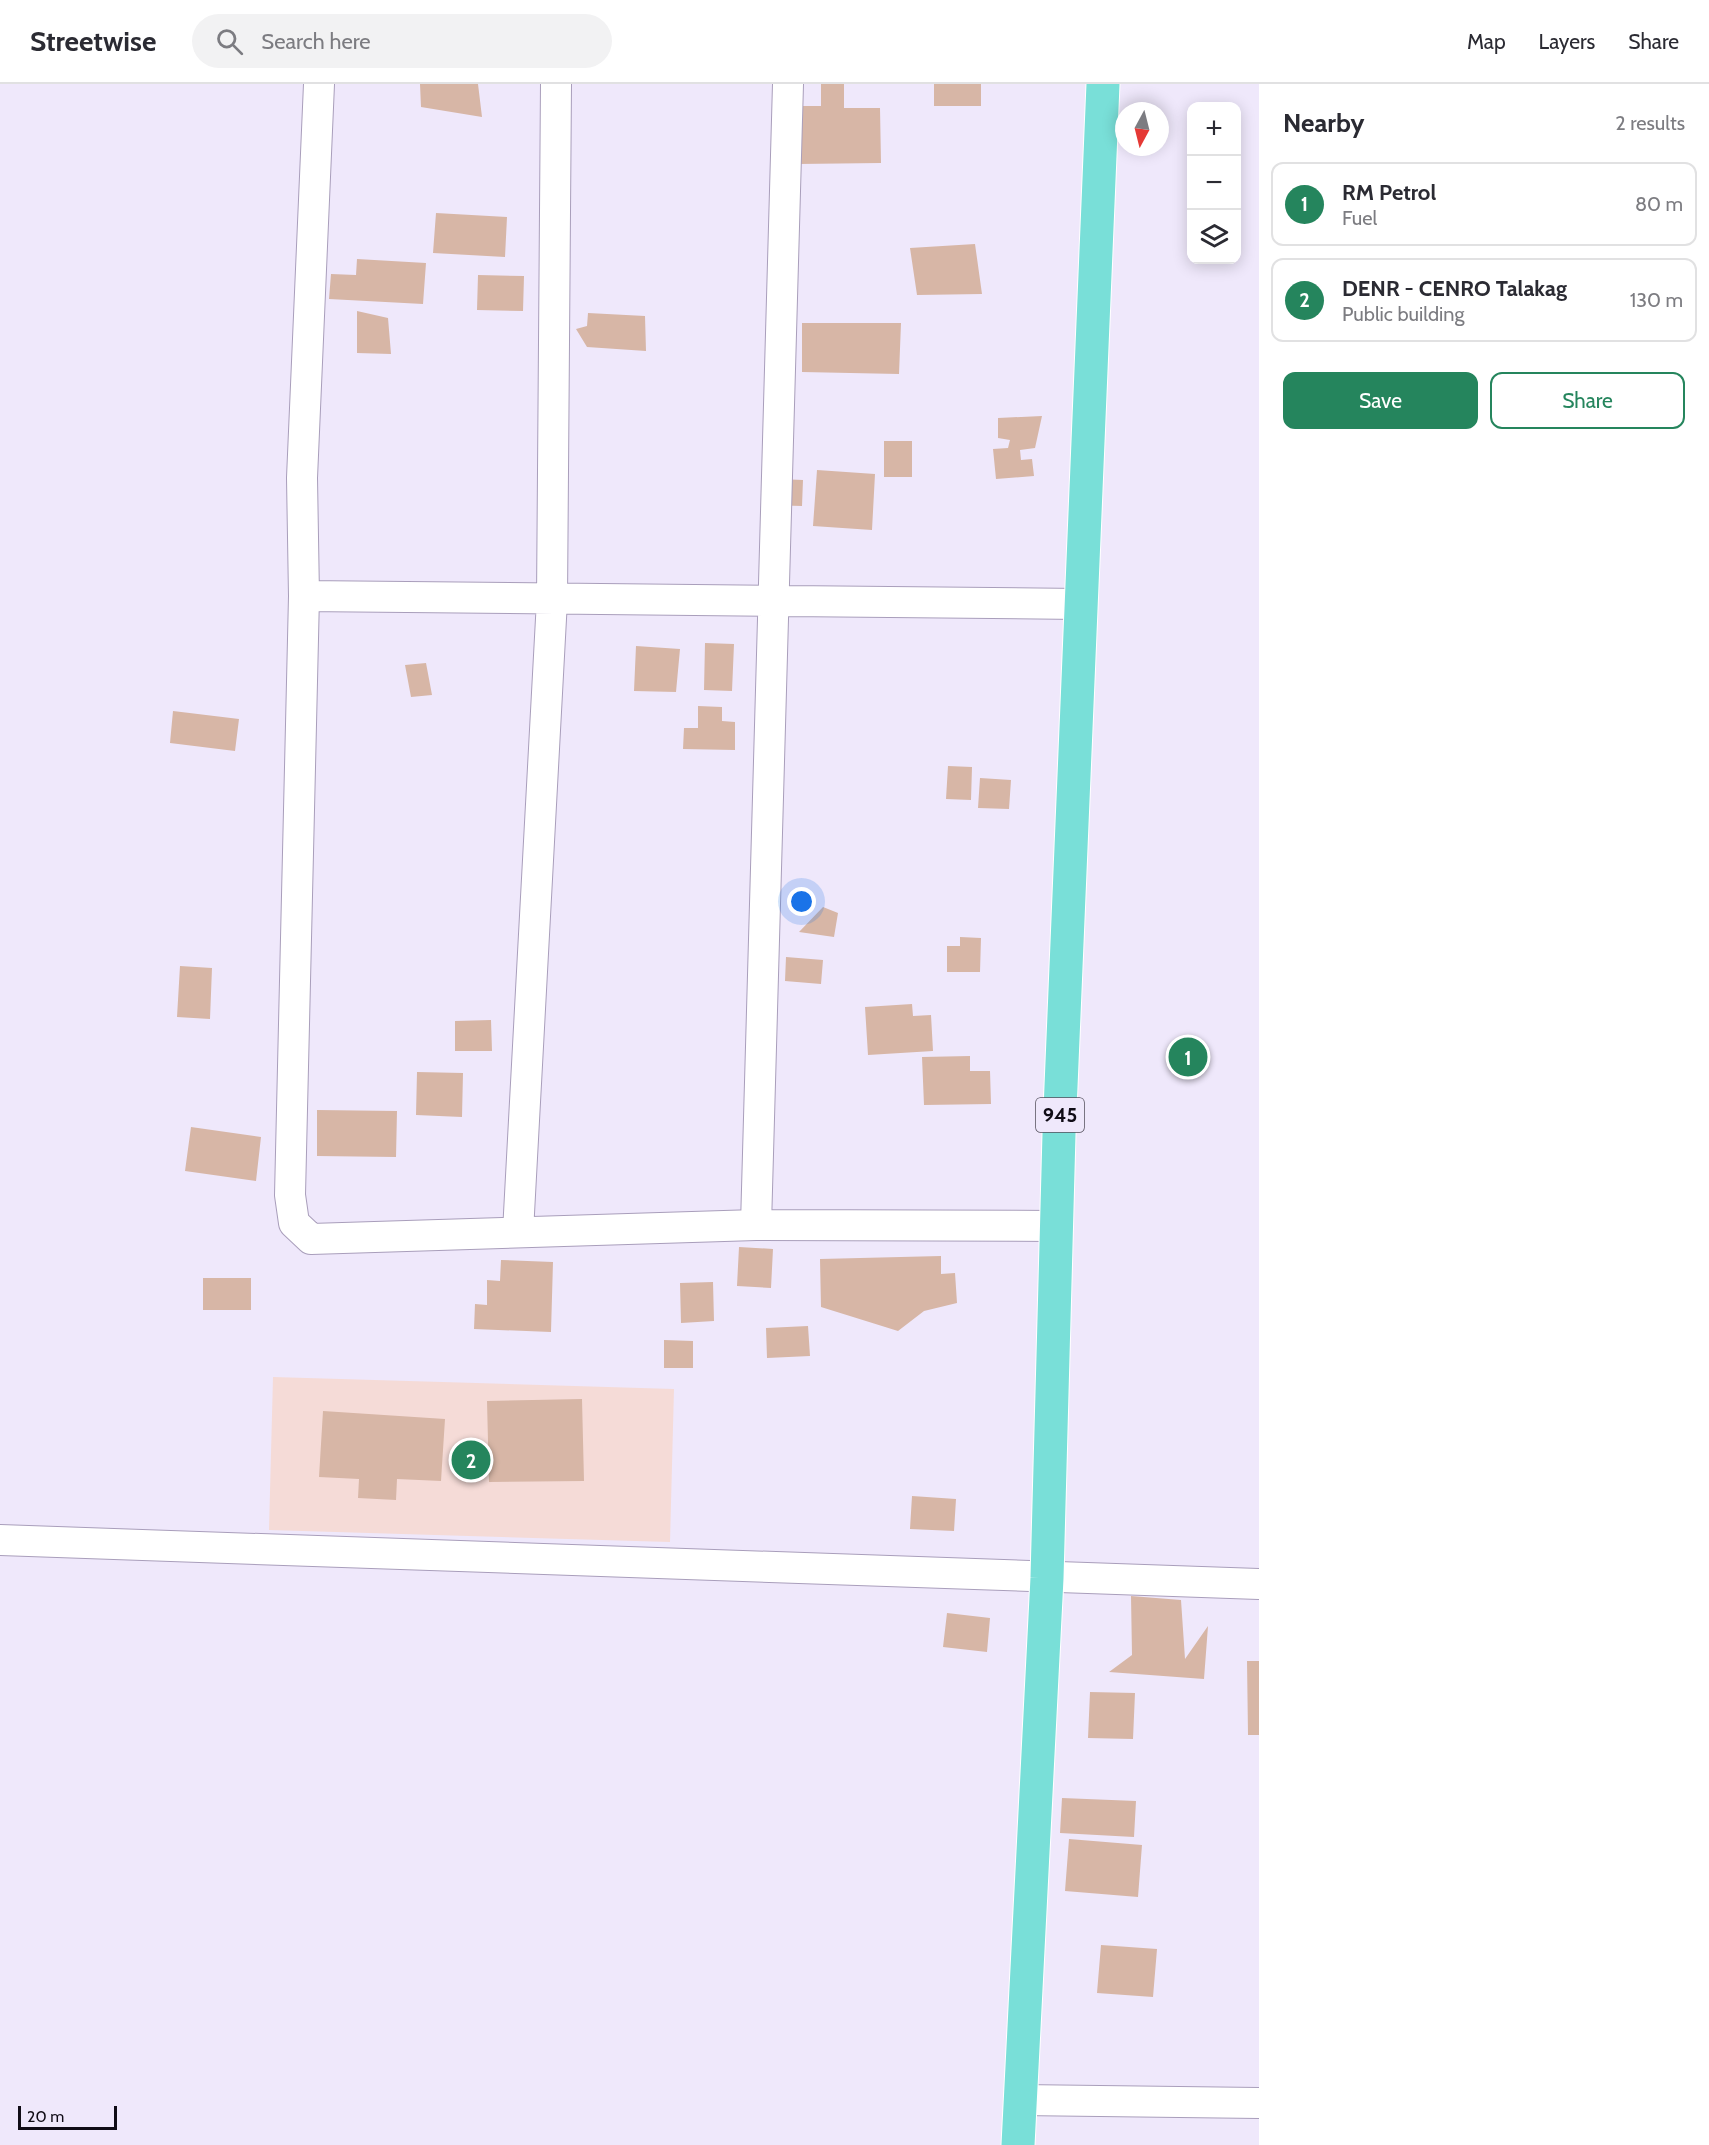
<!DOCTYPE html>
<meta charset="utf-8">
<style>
body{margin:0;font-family:Cabin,sans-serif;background:#f2f2f3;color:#2b2b33}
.controls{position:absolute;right:18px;top:18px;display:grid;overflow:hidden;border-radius:12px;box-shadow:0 3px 15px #0003}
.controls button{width:54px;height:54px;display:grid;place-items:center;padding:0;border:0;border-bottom:2px solid #e1e1e2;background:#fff;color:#2b2b33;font:30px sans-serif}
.compass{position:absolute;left:1115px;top:18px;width:54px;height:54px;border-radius:50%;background:#fff;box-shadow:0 3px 15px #0003;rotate:187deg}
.scale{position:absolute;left:18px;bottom:15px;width:99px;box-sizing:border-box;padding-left:6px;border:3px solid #100c16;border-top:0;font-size:16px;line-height:21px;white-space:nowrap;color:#100c16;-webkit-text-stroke:4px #efe8fb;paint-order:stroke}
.you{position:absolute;left:802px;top:818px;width:21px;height:21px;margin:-15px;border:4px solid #fff;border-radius:50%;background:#1a73e8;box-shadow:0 0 0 9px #1a73e833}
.badge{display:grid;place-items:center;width:39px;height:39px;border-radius:50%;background:#25855d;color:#fff;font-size:20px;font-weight:700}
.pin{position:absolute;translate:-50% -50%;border:3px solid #fff;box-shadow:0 2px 6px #0006}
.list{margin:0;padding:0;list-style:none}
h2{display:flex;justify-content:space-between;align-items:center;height:78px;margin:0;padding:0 24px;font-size:26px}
h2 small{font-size:20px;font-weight:400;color:#7c7c81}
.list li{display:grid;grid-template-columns:39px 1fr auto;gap:18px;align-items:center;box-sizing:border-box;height:84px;margin:0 12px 12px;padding:0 12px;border:2px solid #e1e1e2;border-radius:12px}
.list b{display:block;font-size:22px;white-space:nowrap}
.list p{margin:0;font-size:20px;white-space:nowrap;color:#7c7c81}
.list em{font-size:20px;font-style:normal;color:#7c7c81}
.actions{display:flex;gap:12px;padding:18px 24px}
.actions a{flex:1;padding:14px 0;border:2px solid #25855d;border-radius:12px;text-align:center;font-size:21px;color:#25855d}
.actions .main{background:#25855d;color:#fff}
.icon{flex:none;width:33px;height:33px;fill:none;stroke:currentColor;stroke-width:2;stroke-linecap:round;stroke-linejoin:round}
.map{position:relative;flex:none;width:1259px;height:2061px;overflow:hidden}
header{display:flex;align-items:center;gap:36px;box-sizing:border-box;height:84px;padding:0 30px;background:#fff;border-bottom:2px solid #e1e1e2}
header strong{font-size:28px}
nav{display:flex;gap:33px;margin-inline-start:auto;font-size:21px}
.search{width:420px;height:54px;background:#f2f2f3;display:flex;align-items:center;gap:15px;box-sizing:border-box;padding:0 21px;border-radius:33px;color:#7c7c81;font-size:22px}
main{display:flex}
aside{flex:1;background:#fff}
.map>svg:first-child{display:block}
.commercial{fill:#f5dbd7}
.building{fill:#d7b6a6}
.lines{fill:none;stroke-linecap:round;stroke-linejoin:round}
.minor-casing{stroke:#a99ebb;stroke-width:32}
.primary-casing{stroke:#fff;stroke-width:35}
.minor{stroke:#fff;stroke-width:30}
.primary{stroke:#79dfd8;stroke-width:33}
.labels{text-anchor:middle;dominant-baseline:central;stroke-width:6;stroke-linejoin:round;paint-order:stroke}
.shield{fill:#efe8fb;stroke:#534e5b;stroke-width:1.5}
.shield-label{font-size:20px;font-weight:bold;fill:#100c16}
</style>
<header>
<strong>Streetwise</strong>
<div class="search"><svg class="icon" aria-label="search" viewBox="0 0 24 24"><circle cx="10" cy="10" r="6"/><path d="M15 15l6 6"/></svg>Search here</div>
<nav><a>Map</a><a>Layers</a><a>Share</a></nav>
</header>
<main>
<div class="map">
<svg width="1259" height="2061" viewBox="0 0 1259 2061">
<rect width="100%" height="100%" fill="#efe8fb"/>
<path class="commercial" d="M273 1293 674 1305 670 1458 269 1446Z"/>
<path class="building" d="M420 0H478L482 33 421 23Z
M821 0H844V24H880L881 79 798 80V22H821Z
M934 0H981V22H934Z
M436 129 507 133 505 173 433 169Z
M975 160 982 210 917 211 910 164Z
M357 175 426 179 423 220 329 215 331 190 356 191Z
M478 191 524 192 523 227 477 226Z
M357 227 388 234 391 270 357 269Z
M588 229 645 232 646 267 587 263 576 245 587 242Z
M802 239H901L899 290 802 288Z
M1042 332 1035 364 1020 366 1021 376 1032 375 1034 392 996 395 993 365 1008 364 1010 356 998 354V334Z
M884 357H912V393H884Z
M817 386 875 390 872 446 813 442Z
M779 395 803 396 802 422 767 421Z
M705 559 734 560 732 607 704 606Z
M636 562 680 565 676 608 634 607Z
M426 579 432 611 411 613 405 581Z
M698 622 722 623V637L735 638V666L683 665 684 644H698Z
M173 627 239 635 235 667 170 659Z
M948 682 972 683 971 716 946 715Z
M980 694 1011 696 1009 725 978 724Z
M823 823 838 829 834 853 799 848Z
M960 853 981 854 980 888H947V862H960Z
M786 873 823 876 821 900 785 897Z
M180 882 212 884 210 935 177 933Z
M912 920 913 932 931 931 933 967 868 971 865 923Z
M491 936 492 967H455V937Z
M970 972V987H990L991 1020 924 1021 922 973Z
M417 988 463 989 462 1033 416 1031Z
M317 1026 397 1027 396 1073 317 1072Z
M191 1043 261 1053 256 1097 185 1087Z
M739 1163 773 1165 771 1204 737 1202Z
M941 1172V1190L955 1189 957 1219 924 1227 898 1247 821 1223 820 1175Z
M501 1176 553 1178 551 1248 474 1245 475 1220 487 1221V1196L500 1197Z
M203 1194H251V1226H203Z
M713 1198 714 1237 681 1239 680 1199Z
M808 1242 810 1272 767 1274 766 1244Z
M664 1256 693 1257V1284H664Z
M582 1315 584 1397 489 1398 487 1317Z
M323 1327 445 1335 441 1397 397 1395 396 1416 358 1414 359 1395 319 1393Z
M912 1412 956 1415 954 1447 910 1445Z
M1131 1512 1181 1516 1185 1575 1208 1542 1204 1595 1109 1588 1132 1571Z
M947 1529 990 1534 987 1568 943 1563Z
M1247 1577H1259V1651H1248Z
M1090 1608 1135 1609 1133 1655 1088 1654Z
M1062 1714 1136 1717 1134 1753 1060 1749Z
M1069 1755 1142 1761 1138 1813 1065 1807Z
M1101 1861 1157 1865 1153 1913 1097 1909Z"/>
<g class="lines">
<defs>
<path id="minor" d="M319 0 302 394 304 512 290 1111 294 1139 311 1155 756 1141 1056 1142
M304 512 1080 520
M756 1141 788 0
M518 1148 552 516 556 0
M0 1456 1259 1500
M1020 2016 1259 2019"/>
<path id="primary" d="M1018 2061 1047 1494 1059 1050 1103 0"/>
</defs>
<use href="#minor" class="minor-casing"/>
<use href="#primary" class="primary-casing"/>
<use href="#minor" class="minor"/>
<use href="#primary" class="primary"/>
</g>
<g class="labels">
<rect class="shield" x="1036" y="1014" width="48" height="34" rx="4.5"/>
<g class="shield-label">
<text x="1060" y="1031">945</text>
</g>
</g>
</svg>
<div class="controls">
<button>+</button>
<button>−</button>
<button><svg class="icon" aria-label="layers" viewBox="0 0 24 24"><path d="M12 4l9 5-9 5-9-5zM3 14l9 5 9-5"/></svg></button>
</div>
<svg class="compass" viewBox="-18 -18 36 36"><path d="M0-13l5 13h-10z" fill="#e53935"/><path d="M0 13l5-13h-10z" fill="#7c7c81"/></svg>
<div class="scale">20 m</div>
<div class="you"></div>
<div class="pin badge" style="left:1188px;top:973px">1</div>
<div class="pin badge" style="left:471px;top:1376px">2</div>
</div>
<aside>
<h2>Nearby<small>2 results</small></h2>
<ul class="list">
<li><span class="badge">1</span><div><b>RM Petrol</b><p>Fuel</p></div><em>80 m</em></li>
<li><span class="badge">2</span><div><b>DENR - CENRO Talakag</b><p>Public building</p></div><em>130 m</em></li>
</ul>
<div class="actions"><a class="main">Save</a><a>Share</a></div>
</aside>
</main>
